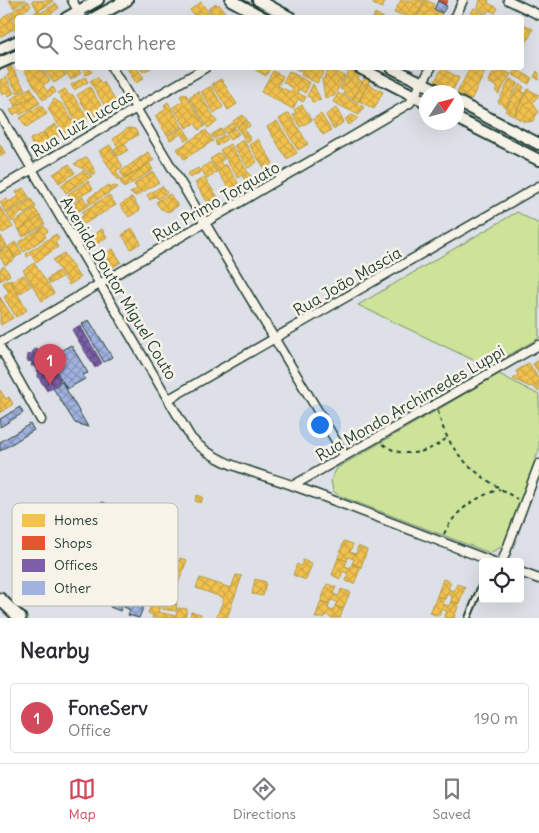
<!DOCTYPE html>
<meta charset="utf-8">
<style>
body{margin:0;font-family:Delius,sans-serif;background:#f7f7f7;color:#2b2b33}
.controls{position:absolute;right:15px;bottom:15px;display:grid;overflow:hidden;border-radius:5px;box-shadow:0 5px 20px #0002}
.controls button{width:45px;height:45px;display:grid;place-items:center;padding:0;border:0;border-bottom:1px solid #e1e1e2;background:#fff;color:#2b2b33;font:25px sans-serif}
.compass{position:absolute;left:419px;top:85px;width:45px;height:45px;border-radius:50%;background:#fff;box-shadow:0 5px 20px #0002;rotate:54deg}
.you{position:absolute;left:319px;top:424px;width:18px;height:18px;margin:-12px;border:4px solid #fff;border-radius:50%;background:#1a73e8;box-shadow:0 0 0 8px #1a73e833}
.badge{display:grid;place-items:center;width:32px;height:32px;border-radius:50%;background:#d1495b;color:#fff;font-size:16px;font-weight:700}
.pin{position:absolute;translate:-50% -41px;filter:drop-shadow(0 1px 2px #0008)}
.pin::after{content:'';position:absolute;top:26px;width:18px;height:15px;background:inherit;clip-path:polygon(0 0,100% 0,50% 100%)}
.list{margin:0;padding:0;list-style:none}
h2{display:flex;justify-content:space-between;align-items:center;height:65px;margin:0;padding:0 20px;font-size:21px}
h2 small{font-size:16px;font-weight:400;color:#7c7c81}
.list li{display:grid;grid-template-columns:32px 1fr auto;gap:15px;align-items:center;box-sizing:border-box;height:70px;margin:0 10px 10px;padding:0 10px;border:1px solid #e1e1e2;border-radius:5px}
.list b{display:block;font-size:19px;white-space:nowrap}
.list p{margin:0;font-size:16px;white-space:nowrap;color:#7c7c81}
.list em{font-size:16px;font-style:normal;color:#7c7c81}
.icon{flex:none;width:28px;height:28px;fill:none;stroke:currentColor;stroke-width:2;stroke-linecap:round;stroke-linejoin:round}
.map{position:relative;flex:none;width:539px;height:618px;overflow:hidden}
.search{position:absolute;background:#fff;box-shadow:0 5px 20px #0002;left:15px;right:15px;top:15px;height:55px;display:flex;align-items:center;gap:12px;box-sizing:border-box;padding:0 18px;border-radius:5px;color:#7c7c81;font-size:19px}
.sheet{height:145px;background:#fff}
nav{display:flex;justify-content:space-around;align-items:center;box-sizing:border-box;height:70px;border-top:1px solid #e1e1e2;background:#fff;font-size:14px;color:#7c7c81}
nav a{display:grid;justify-items:center;gap:2px}
nav .on{color:#d1495b}
.map>svg:first-child{display:block}
.green{fill:#cce399;stroke:#769066}
.homes{fill:url(#homes-cross-hatch);stroke:#b39946}
.shops{fill:url(#shops-cross-hatch);stroke:#a94f30}
.offices{fill:url(#offices-cross-hatch);stroke:#5f5484}
.building{fill:url(#building-cross-hatch);stroke:#1f3d34}
.lines{fill:none;stroke-linecap:round;stroke-linejoin:round}
.service-casing{stroke:#1f3d34;stroke-width:8}
.minor-casing{stroke:#1f3d34;stroke-width:11}
.tertiary-casing{stroke:#1f3d34;stroke-width:14}
.secondary-casing{stroke:#1f3d34;stroke-width:15}
.path{stroke:#1f3d34;stroke-width:2;stroke-dasharray:4 4;stroke-linecap:butt}
.service{stroke:#f7f3e8;stroke-width:4}
.minor{stroke:#f7f3e8;stroke-width:8}
.tertiary{stroke:#f7f3e8;stroke-width:10}
.secondary{stroke:#f7f3e8;stroke-width:11}
.labels{text-anchor:middle;dominant-baseline:central;stroke-width:5;stroke-linejoin:round;paint-order:stroke}
.street-label{font-size:16px;fill:#1f3d34;stroke:#f7f3e8}
.key{fill:#f7f3e8;stroke:#b6bcb2;stroke-width:1}
.key-label{font-size:14px;fill:#1f3d34}
</style>
<div class="map">
<svg width="539" height="618" viewBox="0 0 539 618">
<defs>
<pattern id="homes-cross-hatch" width="8" height="8" patternUnits="userSpaceOnUse" patternTransform="scale(1.25)"><rect width="8" height="8" fill="#f2c14e"/><path d="M0 0l8 8M0 8l8-8" fill="none" stroke="#cfa745"/></pattern>
<pattern id="shops-cross-hatch" width="8" height="8" patternUnits="userSpaceOnUse" patternTransform="scale(1.25)"><rect width="8" height="8" fill="#e4572e"/><path d="M0 0l8 8M0 8l8-8" fill="none" stroke="#b84928"/></pattern>
<pattern id="offices-cross-hatch" width="8" height="8" patternUnits="userSpaceOnUse" patternTransform="scale(1.25)"><rect width="8" height="8" fill="#7b5ea7"/><path d="M0 0l8 8M0 8l8-8" fill="none" stroke="#5e4b81"/></pattern>
<pattern id="building-cross-hatch" width="8" height="8" patternUnits="userSpaceOnUse" patternTransform="scale(1.25)"><rect width="8" height="8" fill="#a1b2e1"/><path d="M0 0l8 8M0 8l8-8" fill="none" stroke="#8392b7"/></pattern>
</defs>
<rect width="100%" height="100%" fill="#dde0e6"/>
<filter id="ink" filterUnits="userSpaceOnUse"><feTurbulence type="fractalNoise" baseFrequency=".02" numOctaves="2"/><feDisplacementMap in="SourceGraphic" scale="10" xChannelSelector="R" yChannelSelector="G"/><feConvolveMatrix kernelMatrix="1 2 1 2 8 2 1 2 1" color-interpolation-filters="sRGB"/></filter>
<g filter="url(#ink)">
<path class="green" d="M517 212 539 224V338L488 367 358 305Z
M499 374 539 395V450L503 546 490 553 340 496 333 491 331 480 337 468Z"/>
<path class="homes" d="M9 0H26L14 8Z
M52 0 53 2 38 11 32 1Z
M375 0H386L382 8 373 4Z
M401 0H425L416 18 394 13Z
M426 0 434 4 432 8 442 14 440 18H417Z
M480 0H489L488 3 498 8 495 13 489 10 487 13 478 8Z
M28 1 31 6 18 15 20 18H18L17 24 10 13Z
M201 2 212 18H196L190 10Z
M56 3 59 8 44 18H37L34 13 39 10 41 13Z
M216 3 217 6 219 4 226 14 220 18H214L208 9Z
M474 8 489 16 488 18 469 17Z
M8 13 18 29V33L13 29 0 37V21Z
M375 13 384 18H373Z
M522 23 533 29 522 52Z
M11 66 25 89 18 93 7 75 10 74 7 69Z
M23 68H41L50 81 43 85 47 91 53 87 56 92 43 100Z
M43 68H61L66 75 54 83Z
M63 68H78L81 73 71 80Z
M82 68H89L92 72 86 75Z
M127 68H137L144 78 136 83Z
M140 68H151L143 72Z
M254 68H270L266 76 254 69Z
M294 68H305L302 72Z
M305 68H326L317 83 301 75Z
M329 68 345 76 334 96 325 98 322 79 326 78 324 77Z
M442 68 459 78 453 90 435 81Z
M470 68H476L485 72 471 100 457 93Z
M496 68 511 74 499 94 495 91 497 87 488 82Z
M350 69 360 74 358 79 362 82 353 99 343 94 345 91 340 89Z
M515 69 532 78 529 84 512 74Z
M273 71 283 76 278 86 291 92 293 88 283 82 289 71 310 83 305 93 299 89 297 93 306 97 303 102 298 99 293 109 261 92Z
M537 71 539 73V80L534 77Z
M6 77 14 93 9 96 7 92 2 95 0 90V80Z
M85 77 88 82 74 90 71 85Z
M97 77 102 84 104 82 116 102 106 108 90 81Z
M365 77 370 80 358 102 353 99Z
M221 79 237 104 228 110 212 84Z
M510 79 518 83 506 108 498 102Z
M313 84 321 100 312 102 311 98 307 96Z
M368 84 383 92 374 109 359 101Z
M520 84 524 87 522 91 525 93 513 116 505 111Z
M211 86 223 107 214 113 201 92Z
M31 87 35 95 15 106 11 99Z
M90 87 104 110 91 118 77 95Z
M65 89 70 96 73 95 88 119 76 122 58 93Z
M528 89 539 95 533 102 538 112 533 121 527 122 525 119 524 122 514 116Z
M198 91 217 122 208 128 189 97Z
M185 93 205 126 199 130 195 123 186 128 173 107 183 101 180 96Z
M338 93 364 107 359 115 333 102Z
M35 95 40 103 20 115 18 112 13 115 10 110Z
M54 99 62 104 76 126 64 133 48 109Z
M168 102 182 126 167 135 155 116 166 109 164 105Z
M41 105 47 114 26 127 20 118Z
M302 105 312 120 300 127 293 115 296 113 294 110Z
M336 108 344 122 333 129 326 115Z
M289 113 308 144 298 150 279 119Z
M321 114 331 130 323 135 313 119Z
M243 115 247 120 237 127 233 121Z
M352 115 358 118 349 125 345 119Z
M247 120 250 126 244 129 251 140 247 143 237 127Z
M277 121 297 153 287 159 267 127Z
M233 123 235 127 226 133 223 129Z
M55 124 62 134 49 142 43 132Z
M183 127 190 138 185 141 181 134 170 140 168 136Z
M128 128 135 129 138 135 118 147 113 139Z
M235 128 239 134 230 140 226 134Z
M221 129 224 133 214 139 211 135Z
M206 130 213 141 184 159 177 149Z
M44 133 49 141 35 152 30 139Z
M224 135 227 139 217 146 215 141Z
M258 139 273 163 265 169 249 145Z
M243 140 257 162 248 168 234 146Z
M124 143 128 150 118 156 114 150Z
M0 144 5 153 0 156Z
M230 144 251 177 245 181 242 175 238 178 220 150Z
M110 145 123 167 116 171 121 179 118 181 99 151Z
M148 152 154 160 125 179 120 172Z
M220 153 224 159 220 162 223 166 226 164 240 186 235 189 238 192 233 195 210 159Z
M87 157 96 173 94 175 74 164Z
M210 162 217 172 207 179 201 169Z
M149 163 153 170 124 188 120 181Z
M69 164 75 173 59 183 53 174Z
M198 168 201 172 190 178 187 174Z
M83 171 92 176 66 193 61 185Z
M153 172 159 182 136 196 130 193 137 189 134 184Z
M204 177 219 199 213 203 211 200 208 203 195 183Z
M88 181 93 189 73 201 68 194Z
M109 185 111 188 114 186 118 187 79 211 72 204 83 197 87 204 90 202 88 198Z
M162 186 167 193 158 199 156 196 150 200 147 195Z
M23 188 30 198 6 213 0 202 6 198 8 202 19 196 16 192Z
M170 194 178 206 168 212 160 208 156 202Z
M109 195 116 205 84 224 80 218 84 215 82 212Z
M132 197 140 210 129 217 120 205Z
M31 199 36 207 24 214 22 212 12 222 7 214Z
M0 207 13 227 3 233 0 230Z
M35 209 40 216 19 230 14 222Z
M40 216 45 224 23 237 19 230Z
M44 226 48 231 44 234 46 237 24 252 18 243Z
M132 228 141 243 131 249 122 235Z
M102 229 107 237 94 246 89 238Z
M56 234 59 239 55 242 58 247 36 262 31 254 27 257 26 254Z
M1 236 7 246 0 251V237Z
M15 242 22 253 15 258 8 247Z
M8 247 15 259 5 265 0 257V252Z
M113 249 121 262 108 270 100 257Z
M64 253 80 278 69 285 53 260Z
M34 263 54 293 42 301 23 270Z
M4 266 10 275 0 281V269Z
M58 271 62 277 50 284 47 279Z
M24 275 31 286 19 294 10 281Z
M9 279 27 310 16 317 4 297 9 293 3 283Z
M0 297 13 318 1 325 0 323Z
M539 360V373L533 364Z
M529 363 539 380V392L532 386 530 387 513 379 518 375 516 371Z
M0 390 6 399 9 397 13 404 0 413Z
M197 495 203 497 201 503 195 501Z
M344 541 353 544 350 552 356 554 358 546 367 550 361 567 352 564 354 559 348 557 347 561 338 558Z
M180 558 187 560 173 598 165 595Z
M338 558 347 561 345 566 350 568 352 564 361 567 354 584 346 581 348 574 343 571 340 579 332 575Z
M303 560 312 564 306 580 293 575 297 564 301 566Z
M236 575 242 576 227 618H216L224 598 196 588 200 578 231 588Z
M255 579 266 582 263 596 252 594Z
M443 579 451 582 448 589 454 591 457 584 465 587 459 604 451 601 452 596 447 594 445 599 437 596Z
M327 584 336 587 333 594 339 596 341 589 350 592 343 609 335 606 337 602 331 600 329 604 321 601Z
M157 590 165 593 158 612 176 616 178 608 187 609 185 618H152L153 615 148 613Z
M437 596 445 599 443 604 449 606 451 601 459 604 454 618H444L447 611 441 609 439 616 430 613Z
M164 600 177 603 176 611 162 609Z
M321 601 329 604 328 609 333 611 335 606 343 609 340 618H331L326 614 324 618H315Z
M191 612 201 614 200 618H190Z"/>
<path class="shops" d="M438 0H448L445 5Z"/>
<path class="offices" d="M80 325 102 363 95 368 72 330Z
M34 349 44 351 61 381 47 391 37 375 39 374 34 366H31L32 362 27 361 28 354 31 355Z"/>
<path class="building" d="M438 1 447 6 442 13 434 9Z
M89 320 112 357 104 362 82 324Z
M71 345 88 373 83 375 85 379 67 389 47 355 52 352 53 355Z
M62 382 88 427 75 423 53 388Z
M20 407 23 413 0 427V419Z
M30 424 34 430 0 451V442Z
M102 502 112 506 105 524 94 519Z
M120 584 128 588 126 594 135 598 138 591 148 595 139 618 128 615 130 610 122 606 120 611 110 607Z"/>
<g class="lines">
<defs>
<path id="service" d="M468 618 483 581"/>
<path id="minor" d="M72 0 82 18
M508 0 539 15
M455 18 463 0
M112 68 345 456
M0 115 191 438C218 467 261 473 297 487 363 511 428 537 494 562
M0 188 205 68
M0 342 410 103 431 68
M0 347 41 420
M169 399 539 186
M294 485 539 345
M502 562 539 464
M520 572 539 579"/>
<path id="tertiary" d="M231 0 264 18
M258 0 291 18
M66 18 98 0
M94 18 127 0
M0 49 18 41
M0 63 18 55
M360 68 426 102
M392 68 441 92
M456 101 539 144
M456 118 539 160"/>
<path id="secondary" d="M0 599 20 618"/>
</defs>
<use href="#service" class="service-casing"/>
<use href="#minor" class="minor-casing"/>
<use href="#tertiary" class="tertiary-casing"/>
<use href="#secondary" class="secondary-casing"/>
<path class="path" d="M438 411C449 458 478 475 517 499
M383 444C403 460 429 453 447 438
M444 534C455 510 476 497 500 489"/>
<use href="#service" class="service"/>
<use href="#minor" class="minor"/>
<use href="#tertiary" class="tertiary"/>
<use href="#secondary" class="secondary"/>
</g>
</g>
<g class="labels">
<g class="street-label">
<text transform="translate(82 123) rotate(-31)">Rua Luiz Luccas</text>
<text transform="translate(216 201) rotate(-30)">Rua Primo Torquato</text>
<text transform="translate(347 281) rotate(-30)">Rua João Mascia</text>
<text transform="translate(119 288) rotate(59)">Avenida Doutor Miguel Couto</text>
<text transform="translate(410 403) rotate(-30)">Rua Mondo Archimedes Luppi</text>
</g>
</g>
<rect x="12" y="503" width="166" height="103" rx="8" class="key"/>
<rect x="22" y="514" width="23" height="13" fill="#f2c14e"/>
<rect x="22" y="536" width="23" height="14" fill="#e4572e"/>
<rect x="22" y="559" width="23" height="13" fill="#7b5ea7"/>
<rect x="22" y="581" width="23" height="14" fill="#a1b2e1"/>
<g class="key-label">
<text x="54" y="525">Homes</text>
<text x="54" y="548">Shops</text>
<text x="54" y="570">Offices</text>
<text x="54" y="593">Other</text>
</g>
</svg>
<div class="controls">
<button><svg class="icon" aria-label="locate" viewBox="0 0 24 24"><circle cx="12" cy="12" r="6"/><path d="M12 2v4M12 18v4M2 12h4M18 12h4"/></svg></button>
</div>
<svg class="compass" viewBox="-18 -18 36 36"><path d="M0-13l5 13h-10z" fill="#e53935"/><path d="M0 13l5-13h-10z" fill="#7c7c81"/></svg>
<div class="you"></div>
<div class="pin badge" style="left:50px;top:385px">1</div>
<div class="search"><svg class="icon" aria-label="search" viewBox="0 0 24 24"><circle cx="10" cy="10" r="6"/><path d="M15 15l6 6"/></svg>Search here</div>
</div>
<section class="sheet">
<h2>Nearby<small></small></h2>
<ul class="list">
<li><span class="badge">1</span><div><b>FoneServ</b><p>Office</p></div><em>190 m</em></li>
</ul>
</section>
<nav>
<a class="on"><svg class="icon" aria-label="map" viewBox="0 0 24 24"><path d="M3 6l6-2 6 2 6-2v14l-6 2-6-2-6 2zM9 4v14M15 6v14"/></svg>Map</a>
<a><svg class="icon" aria-label="directions" viewBox="0 0 24 24"><path d="M12 3l9 9-9 9-9-9zM9 14v-3h6M13 9l2 2-2 2"/></svg>Directions</a>
<a><svg class="icon" aria-label="saved" viewBox="0 0 24 24"><path d="M7 4h10v16l-5-4-5 4z"/></svg>Saved</a>
</nav>
